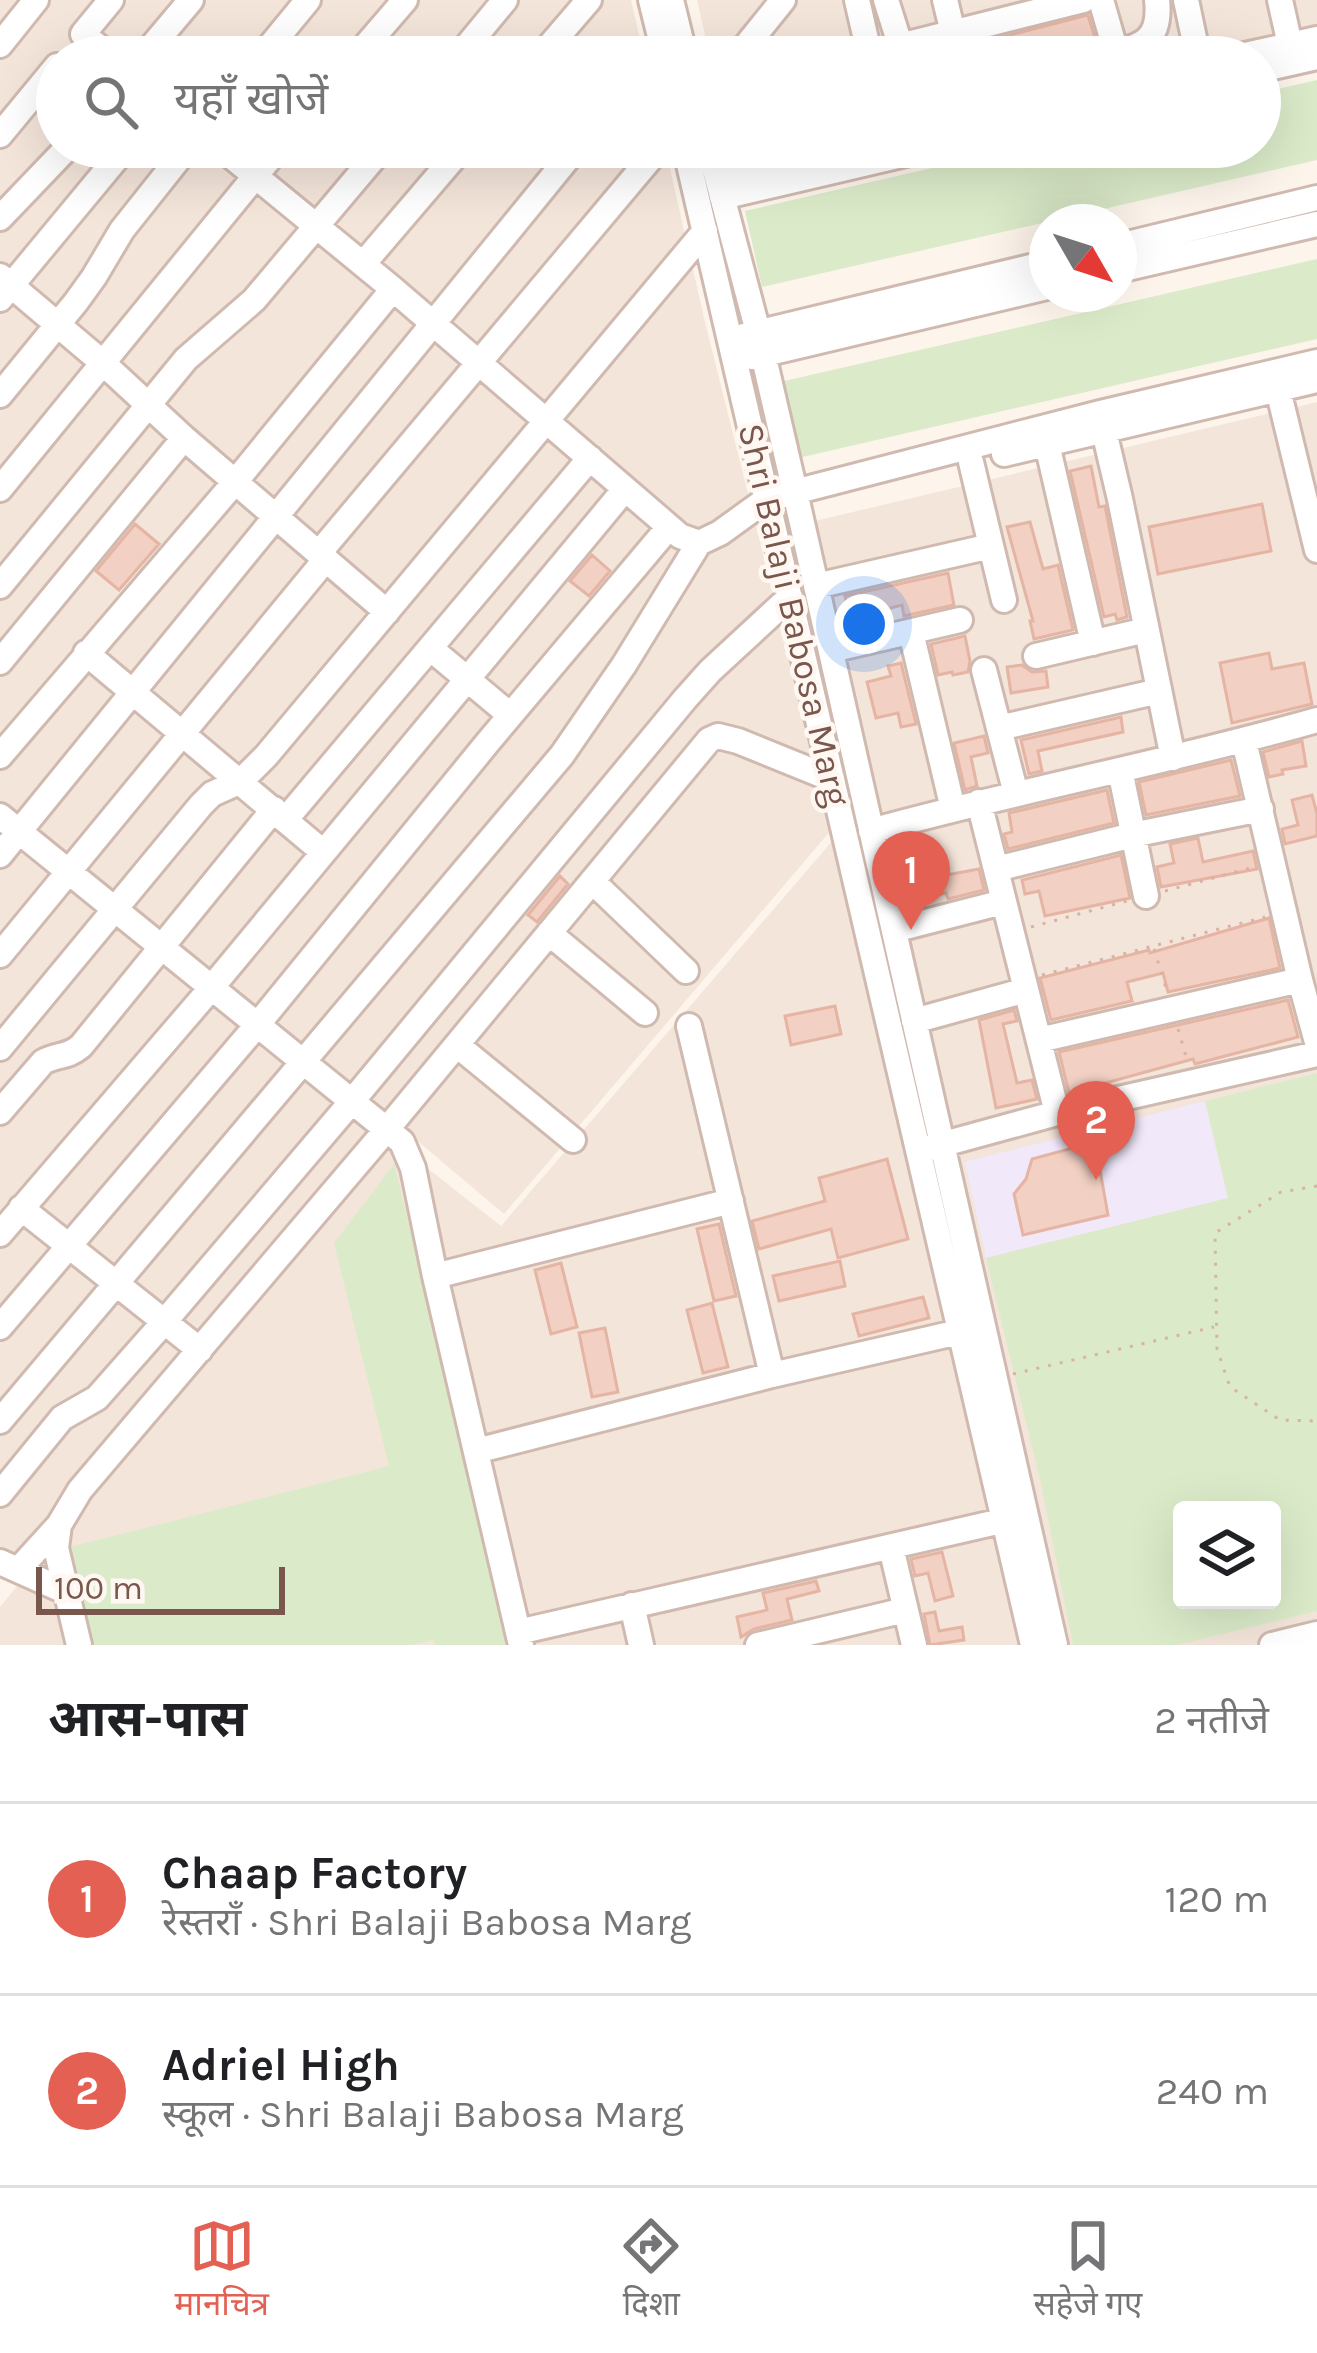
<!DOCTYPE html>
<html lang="hi">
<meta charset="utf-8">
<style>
body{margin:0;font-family:Karla,"Noto Sans Devanagari",sans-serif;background:#f6f6f6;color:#202124}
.controls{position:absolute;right:36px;bottom:36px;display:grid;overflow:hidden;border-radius:12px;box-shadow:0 12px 48px #0002}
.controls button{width:108px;height:108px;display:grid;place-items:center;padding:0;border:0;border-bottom:3px solid #e0e0e0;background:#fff;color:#202124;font:60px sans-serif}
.compass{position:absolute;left:1029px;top:204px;width:108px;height:108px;border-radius:50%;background:#fff;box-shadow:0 12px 48px #0002;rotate:129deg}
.scale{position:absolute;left:36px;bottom:30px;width:249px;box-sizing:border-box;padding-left:12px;border:6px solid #79574d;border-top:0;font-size:33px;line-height:42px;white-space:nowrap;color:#79574d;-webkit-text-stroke:9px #fff8f2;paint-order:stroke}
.you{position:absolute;left:864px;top:624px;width:42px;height:42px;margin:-30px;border:9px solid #fff;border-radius:50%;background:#1a73e8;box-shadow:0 0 0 18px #1a73e833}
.badge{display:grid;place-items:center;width:78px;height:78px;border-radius:50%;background:#e46053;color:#fff;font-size:39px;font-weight:700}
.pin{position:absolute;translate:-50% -99px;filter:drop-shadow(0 3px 6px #0008)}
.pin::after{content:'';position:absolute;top:63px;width:42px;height:36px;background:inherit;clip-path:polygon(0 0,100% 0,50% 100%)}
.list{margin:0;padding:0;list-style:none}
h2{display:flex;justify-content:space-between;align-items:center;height:156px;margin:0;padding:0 48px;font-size:51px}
h2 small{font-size:39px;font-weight:400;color:#757577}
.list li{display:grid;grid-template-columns:78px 1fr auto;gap:36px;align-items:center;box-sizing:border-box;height:192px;padding:0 48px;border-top:3px solid #e0e0e0}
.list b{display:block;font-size:45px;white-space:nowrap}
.list p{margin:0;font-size:39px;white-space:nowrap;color:#757577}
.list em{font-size:39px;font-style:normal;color:#757577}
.icon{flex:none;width:66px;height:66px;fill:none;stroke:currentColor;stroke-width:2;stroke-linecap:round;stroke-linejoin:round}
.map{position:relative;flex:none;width:1317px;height:1645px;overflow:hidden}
.search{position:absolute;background:#fff;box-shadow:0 12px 48px #0002;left:36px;right:36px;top:36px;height:132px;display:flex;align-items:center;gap:30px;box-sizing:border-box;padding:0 42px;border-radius:66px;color:#757577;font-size:45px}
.sheet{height:540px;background:#fff}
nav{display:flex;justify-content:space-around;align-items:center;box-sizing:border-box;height:168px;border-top:3px solid #e0e0e0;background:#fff;font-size:33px;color:#757577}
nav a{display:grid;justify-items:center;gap:6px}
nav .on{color:#e46053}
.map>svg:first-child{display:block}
.residential{fill:#f4e5da;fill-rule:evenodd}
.education{fill:#f1e8fa}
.green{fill:#dbebc9;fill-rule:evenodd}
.building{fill:#f2d0c3;stroke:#e5b4a3;stroke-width:3}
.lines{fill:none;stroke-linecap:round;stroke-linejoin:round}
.minor-casing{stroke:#d0bab0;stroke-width:30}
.path{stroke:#d8b2a5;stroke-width:3;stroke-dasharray:3 9;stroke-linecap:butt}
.minor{stroke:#fff;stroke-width:24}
.labels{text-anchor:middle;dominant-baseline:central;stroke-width:9;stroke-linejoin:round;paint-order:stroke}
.street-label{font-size:36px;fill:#79574d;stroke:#fff8f2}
</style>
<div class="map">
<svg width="1317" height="1645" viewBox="0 0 1317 1645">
<rect width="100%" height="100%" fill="#fdf4eb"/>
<path class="residential" d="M0 0H631L644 57H57V147H665L705 322 832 829 504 1214 388 1116 19 1557 0 1550Z
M697 0H1317V70L1260 83V57H710Z
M1317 402V1645H0V1607L385 1135 501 1226 871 796 815 521ZM1182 1510H1272V1600H1182Z"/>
<path class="education" d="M1205 1101 1228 1198 986 1258 965 1162Z"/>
<path class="green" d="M1317 80V160L762 287 745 211 1023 147H1260V93Z
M1317 259V339L798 458 780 382Z
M1317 1073V1611L1177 1645H1073L1041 1484 986 1258 1228 1198 1205 1101ZM1272 1510V1600H1182V1510Z
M394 1164 513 1645H435L433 1640 411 1645H94L70 1547 389 1466 334 1243Z"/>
<path class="building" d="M1088 15 1096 41 1084 52 1063 57H965L963 47Z
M1091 466 1099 507 1105 506 1127 617 1117 620 1115 614 1104 617 1070 471Z
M1262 504 1271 551 1158 574 1149 527Z
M1030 522 1043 569 1058 565 1073 630 1034 639 1030 621H1033L1007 527Z
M135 524 159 544 119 590 96 571Z
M592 555 610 571 589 596 570 581Z
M948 573 954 605 904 616 902 605 866 614 868 624 853 628 845 596Z
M965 636 970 661 968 672 953 675 952 672 938 675 931 644Z
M1269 653 1272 669 1304 663 1312 704 1232 723 1220 663Z
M901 663 916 724 901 727 898 713 876 718 867 682 891 676 888 666Z
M1022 665 1032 672 1046 671 1048 687 1011 693 1007 667Z
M1121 717 1123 732 1038 751 1042 771 1029 774 1021 740Z
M984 736 988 753 971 757 977 786 965 790 954 743Z
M1302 741 1306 766 1282 770 1283 774 1269 777 1263 752Z
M1231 760 1240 796 1146 815 1139 782Z
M1107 790 1114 823 1008 849 1004 834 1012 832 1009 813Z
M1312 795 1317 814V836L1285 844 1282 829 1298 825 1292 800Z
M1198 838 1203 862 1253 851 1257 869 1161 887 1157 867 1174 863 1170 844Z
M1121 855 1130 898 1045 916 1039 891 1025 894 1022 880Z
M979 869 984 890 948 899 946 893 907 901 903 883Z
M560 876 568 884 537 922 528 915Z
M1269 918 1280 968 1168 992 1163 973 1127 982 1132 1001 1051 1020 1040 978 1149 950 1150 953Z
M1288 1000 1298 1037 1195 1064 1193 1059 1069 1093 1059 1052Z
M835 1006 841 1034 791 1045 785 1016Z
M1014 1010 1017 1021 1003 1024 1017 1083 1032 1080 1037 1099 996 1108 979 1020Z
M1095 1142 1108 1215 1023 1235 1014 1194 1026 1179 1032 1159Z
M887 1159 908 1239 838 1258 831 1229 759 1249 752 1221 825 1201 819 1178Z
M719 1224 736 1296 714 1301 697 1229Z
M840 1261 845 1286 779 1301 773 1276Z
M561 1263 577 1327 551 1334 535 1270Z
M923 1297 929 1318 859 1336 853 1314Z
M712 1303 728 1367 703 1373 687 1310Z
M605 1328 618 1392 592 1397 579 1333Z
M942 1552 953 1596 935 1601 928 1573 915 1576 911 1559Z
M816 1581 819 1591 787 1599 792 1620 754 1629 741 1637 737 1617 767 1610 763 1593Z
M935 1612 939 1631 962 1627 964 1640 930 1645 924 1614Z"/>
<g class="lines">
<defs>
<path id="minor" d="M651 0 665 57
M671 0 685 57
M857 0 870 57
M886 0 904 57
M945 0 953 33
M1101 0 1116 52
M1186 0 1198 57
M1280 0 1290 45
M0 45 36 0
M900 46 1083 0
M111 57 83 34 111 0
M143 57 191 0
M261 57 308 0
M356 57 405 0
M458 57 505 0
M540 57 589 0
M737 57 783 0
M1100 57C1136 47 1162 46 1157 0
M1236 57 1317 39
M1260 70 1317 57
M0 135 57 66
M220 147 393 289 680 536 699 543 720 533 767 499 1100 413 1317 362
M685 147 1033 1645
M709 147 758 332 795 492 1055 1645
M717 177 845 147
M722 197 936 147
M0 218 68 147
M1119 246 1317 198
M363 264 463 147
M1119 270 1317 224
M0 276 103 363 184 438 387 612
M0 299 126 147
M744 336 1047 263
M752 357 1047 287
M1275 377 1317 550
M0 395 76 302 94 277 122 230 188 147
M1104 431 1120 499 1173 758
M1047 444 1093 643
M1004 454 1317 380
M971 462 1004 600
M0 489 279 147
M319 553 660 147
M0 586 186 359 254 300 383 147
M816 586 991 546
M911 632 953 809
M430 648 510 715
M831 650 960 620
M86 653 323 852
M1036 656 1146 630
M0 662 184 438
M984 670 1016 794
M999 728 1159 691
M1244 741 1300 980 1317 1042
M0 756 235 482 393 289
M1120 770 1146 896
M979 802 1057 1113
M0 816 402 1142 413 1168 435 1276 521 1645
M286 819 590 458
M871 831C1019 790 1170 762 1317 720
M0 855 577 147
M996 869 1137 834 1261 809
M592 881 686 971
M894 930 1003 902
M549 933 645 1013
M0 955 326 559
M914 1021 1026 990
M689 1026 772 1375
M1039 1040 1300 980
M457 1045 573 1140
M0 1048 201 805 212 794 241 781 266 756 705 231
M0 1112 43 1062C57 1054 67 1058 81 1046L274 809
M929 1148 1057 1113 1317 1054
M21 1208 200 1350
M0 1234 212 987 625 489
M435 1276 731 1201
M0 1327 258 1024 488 742 669 527
M0 1421 562 755 624 665 699 543
M476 1451 772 1375 959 1332
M0 1494 62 1418 97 1398 165 1321 353 1100 685 699 710 671 790 597
M59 1525 56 1548 79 1645
M891 1547 914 1645
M0 1562 67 1592
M18 1570 59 1525 80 1490 387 1129 709 740 718 736 738 741 832 779
M632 1605 641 1645
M518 1632 1019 1517
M758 1645 905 1610
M1272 1645 1317 1634"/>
</defs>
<use href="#minor" class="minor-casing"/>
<path class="path" d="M1165 891 1254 867
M1031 927 1127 901
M1154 949 1167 991
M1042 975 1265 917
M1178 1029 1187 1060
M1317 1186 1281 1192 1215 1233 1217 1349 1230 1387 1280 1420 1317 1421
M1013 1374 1214 1327"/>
<use href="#minor" class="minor"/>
</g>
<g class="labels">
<g class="street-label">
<text transform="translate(794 615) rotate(77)">Shri Balaji Babosa Marg</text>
</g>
</g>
</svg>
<div class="controls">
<button><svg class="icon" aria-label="layers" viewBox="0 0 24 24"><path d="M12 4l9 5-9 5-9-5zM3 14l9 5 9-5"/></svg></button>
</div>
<svg class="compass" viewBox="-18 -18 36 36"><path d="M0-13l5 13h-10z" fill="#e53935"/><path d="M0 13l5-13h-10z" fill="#757577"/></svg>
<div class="scale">100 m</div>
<div class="you"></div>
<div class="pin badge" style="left:911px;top:930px">1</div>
<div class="pin badge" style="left:1096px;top:1180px">2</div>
<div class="search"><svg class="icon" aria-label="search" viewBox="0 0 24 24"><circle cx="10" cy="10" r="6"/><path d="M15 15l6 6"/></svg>यहाँ खोजें</div>
</div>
<section class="sheet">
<h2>आस-पास<small>2 नतीजे</small></h2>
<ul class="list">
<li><span class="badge">1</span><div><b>Chaap Factory</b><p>रेस्तराँ · Shri Balaji Babosa Marg</p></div><em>120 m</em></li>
<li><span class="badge">2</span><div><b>Adriel High</b><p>स्कूल · Shri Balaji Babosa Marg</p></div><em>240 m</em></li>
</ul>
</section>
<nav>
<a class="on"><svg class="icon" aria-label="map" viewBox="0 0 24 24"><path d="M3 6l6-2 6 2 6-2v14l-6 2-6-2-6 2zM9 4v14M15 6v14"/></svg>मानचित्र</a>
<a><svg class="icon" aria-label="directions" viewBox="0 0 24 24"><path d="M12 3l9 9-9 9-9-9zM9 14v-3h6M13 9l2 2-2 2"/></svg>दिशा</a>
<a><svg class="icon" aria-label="saved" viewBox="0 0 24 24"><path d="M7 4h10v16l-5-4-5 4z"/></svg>सहेजे गए</a>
</nav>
